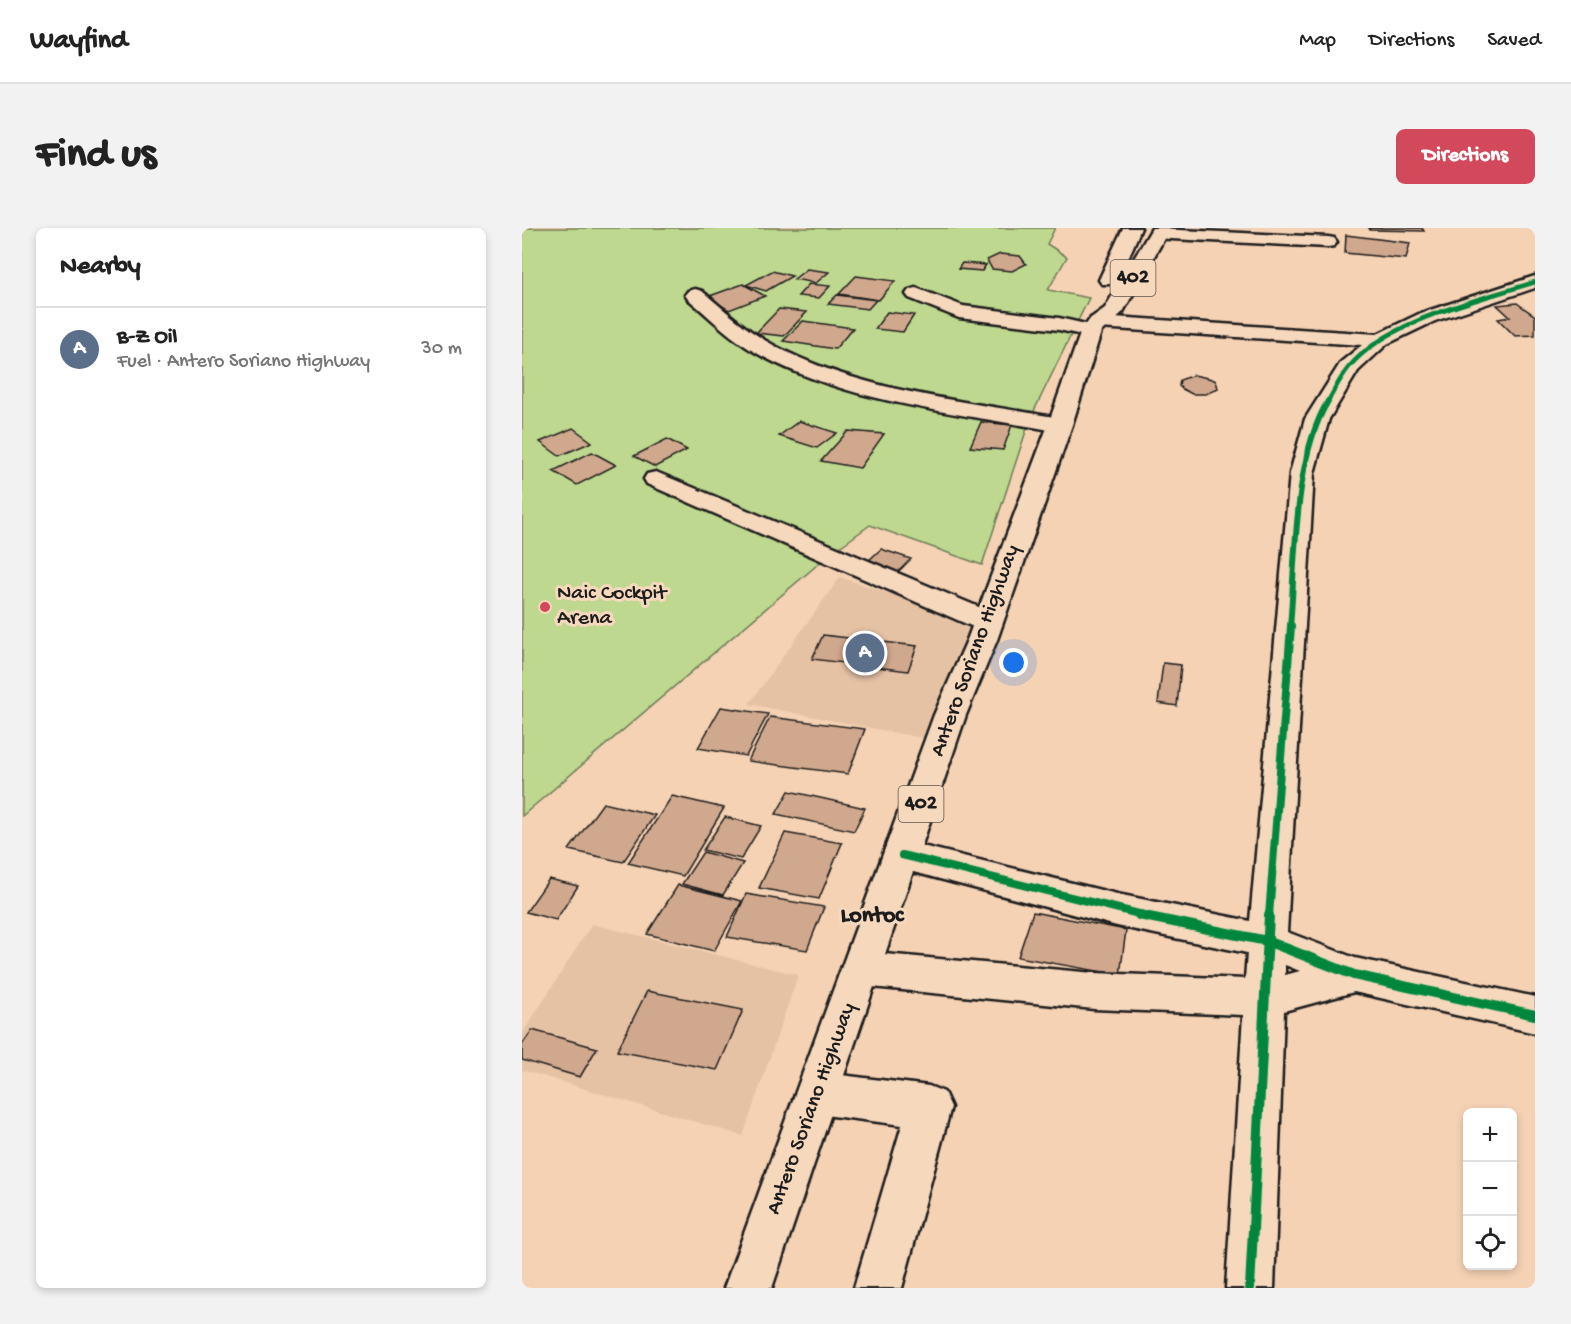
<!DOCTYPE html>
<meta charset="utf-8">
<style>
body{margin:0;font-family:"Gochi Hand",sans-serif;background:#f2f2f2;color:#222}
.controls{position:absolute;right:18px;bottom:18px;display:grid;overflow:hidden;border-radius:9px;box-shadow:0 3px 9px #0003}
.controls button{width:54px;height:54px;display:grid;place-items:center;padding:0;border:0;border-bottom:2px solid #e0e0e0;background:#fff;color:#222;font:30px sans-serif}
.you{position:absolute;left:492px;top:435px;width:21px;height:21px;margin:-15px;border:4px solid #fff;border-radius:50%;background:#1a73e8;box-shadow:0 0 0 9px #1a73e833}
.badge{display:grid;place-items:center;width:39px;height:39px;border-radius:50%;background:#d1495b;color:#fff;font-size:20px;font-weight:700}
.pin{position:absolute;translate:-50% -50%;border:3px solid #fff;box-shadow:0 2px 6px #0006}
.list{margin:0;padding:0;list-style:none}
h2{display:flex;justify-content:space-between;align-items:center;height:78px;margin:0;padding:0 24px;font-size:26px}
h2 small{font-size:20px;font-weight:400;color:#767676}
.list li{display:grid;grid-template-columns:39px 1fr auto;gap:18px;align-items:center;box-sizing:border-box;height:84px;padding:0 24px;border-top:2px solid #e0e0e0}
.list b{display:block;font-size:22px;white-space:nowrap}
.list p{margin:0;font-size:20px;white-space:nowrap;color:#767676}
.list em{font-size:20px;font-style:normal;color:#767676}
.icon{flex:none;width:33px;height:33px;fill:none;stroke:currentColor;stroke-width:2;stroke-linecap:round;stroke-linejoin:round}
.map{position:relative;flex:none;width:1013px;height:1060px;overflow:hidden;border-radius:9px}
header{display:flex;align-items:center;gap:36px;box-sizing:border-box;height:84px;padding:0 30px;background:#fff;border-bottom:2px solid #e0e0e0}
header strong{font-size:28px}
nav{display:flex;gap:33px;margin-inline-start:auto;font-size:21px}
.intro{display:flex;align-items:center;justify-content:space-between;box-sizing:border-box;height:144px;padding:0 36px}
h1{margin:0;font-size:42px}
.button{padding:15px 27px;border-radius:9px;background:#d1495b;color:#fff;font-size:21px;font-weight:700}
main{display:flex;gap:36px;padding:0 36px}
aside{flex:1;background:#fff;border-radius:9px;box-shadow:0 3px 9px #0003}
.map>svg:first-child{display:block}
.built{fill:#e6c2a5}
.green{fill:#bed88f;stroke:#6d7a56;stroke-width:1.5}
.building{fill:#d0a88d;stroke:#1c1c1c;stroke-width:1.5}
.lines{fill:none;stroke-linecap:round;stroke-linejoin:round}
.street-casing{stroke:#1c1c1c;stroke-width:5}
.primary-casing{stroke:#1c1c1c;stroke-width:5}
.street{fill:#f6d8bc;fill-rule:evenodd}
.primary{fill:#f6d8bc;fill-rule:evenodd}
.cycleway-far3-casing{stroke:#f6d8bc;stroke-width:7}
.cycleway-far2-casing{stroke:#f6d8bc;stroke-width:9}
.cycleway-far1-casing{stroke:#f6d8bc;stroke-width:11}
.cycleway-casing{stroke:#f6d8bc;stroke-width:14}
.cycleway-far3{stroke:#00873e;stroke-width:4.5}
.cycleway-far2{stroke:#00873e;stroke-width:6}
.cycleway-far1{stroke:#00873e;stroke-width:8}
.cycleway{stroke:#00873e;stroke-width:10}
.poi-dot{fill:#d1495b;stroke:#f6d8bc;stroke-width:2}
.labels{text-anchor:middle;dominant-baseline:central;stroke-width:6;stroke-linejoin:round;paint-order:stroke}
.shield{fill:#f6d8bc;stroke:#5d544c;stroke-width:1.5}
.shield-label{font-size:21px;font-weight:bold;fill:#1c1c1c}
.poi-label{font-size:22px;fill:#1c1c1c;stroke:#f6d8bc;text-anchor:start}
.street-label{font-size:22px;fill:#1c1c1c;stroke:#f6d8bc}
.neighbourhood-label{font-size:24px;font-weight:bold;fill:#1c1c1c;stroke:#f6d8bc}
</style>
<header>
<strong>Wayfind</strong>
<nav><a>Map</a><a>Directions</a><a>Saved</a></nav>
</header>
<div class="intro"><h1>Find us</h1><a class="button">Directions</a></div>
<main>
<aside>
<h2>Nearby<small></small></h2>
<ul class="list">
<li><span class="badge" style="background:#5c6f8a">A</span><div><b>B-Z Oil</b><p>Fuel · Antero Soriano Highway</p></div><em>30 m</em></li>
</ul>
</aside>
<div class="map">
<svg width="1013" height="1060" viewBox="0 0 1013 1060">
<rect width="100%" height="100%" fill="#f5d2b4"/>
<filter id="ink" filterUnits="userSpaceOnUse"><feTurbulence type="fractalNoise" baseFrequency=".0167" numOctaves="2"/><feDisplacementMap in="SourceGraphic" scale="12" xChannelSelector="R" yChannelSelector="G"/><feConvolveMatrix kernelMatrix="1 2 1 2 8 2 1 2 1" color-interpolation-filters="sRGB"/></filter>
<g filter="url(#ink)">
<path class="built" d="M318 349 454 394 405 511 227 476Z
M70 696 276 747 221 908 0 842V806Z"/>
<path class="green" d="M0 0H533L525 16 545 29 526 62 567 70 508 191 460 337 348 297 308 326 0 588Z"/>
<path class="building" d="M847 0H900L902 3 848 2Z
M824 7 888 15 884 31 823 25Z
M478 26 498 28 504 36 490 43 470 41 465 32Z
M440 35 464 37 460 43 436 41Z
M285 41 307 44 294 55 272 51Z
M250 43 270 48 244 63 224 57Z
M334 48 373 53 357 72 317 66Z
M221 56 243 68 207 82 185 69Z
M287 56 308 58 297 70 276 68Z
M315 67 354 72 346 81 306 76Z
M995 75 1013 88V107L993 108 976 91 988 89 975 77Z
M257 81 285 84 262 108 234 105Z
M365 84 392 87 381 104 353 101Z
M281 93 331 100 313 121 261 113Z
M672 147 690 151 694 153 696 160 684 166H670L660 161 657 158 658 152Z
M277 193 315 205 295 220 257 208Z
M459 194 490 197 481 222 448 219Z
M51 200 70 214 37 228 18 214Z
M326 203 362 206 338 240 299 233Z
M145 211 165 222 133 239 112 228Z
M70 224 94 237 55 257 31 243Z
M359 321 389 331 375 345 345 334Z
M301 407 395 418 386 443 290 431Z
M641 435 659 437 655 478 636 475Z
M199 479 246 486 224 528 176 520Z
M248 489 343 501 326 546 226 533Z
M267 563 343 580 332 603 254 586Z
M150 568 202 580 161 648 106 635Z
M81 575 133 587 101 634 47 622Z
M203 589 239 598 219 631 181 622Z
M263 605 320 615 297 671 237 660Z
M181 624 221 635 201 667 160 656Z
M27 651 56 658 34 692 4 684Z
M156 657 220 673 192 723 125 706Z
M224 666 302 679 285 722 205 709Z
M511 684 604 702 598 747 496 729Z
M125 763 221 782 195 842 95 823Z
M10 802 75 820 58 849 0 832V817Z"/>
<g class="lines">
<defs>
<path id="street" d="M636 1 806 9 812 10 815 14 812 18 806 19 630 10 627 6 630 2Z
M1013 48V60L913 93 865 116 836 143 807 191 792 245 765 704 833 730 1013 769V805L832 764 762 783 752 1060H704L721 787 572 781 340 758 326 753 320 741 326 729 340 724 572 745 723 751 725 725 595 698 380 641 367 637 362 627 367 617 380 613 595 666 728 693 768 245 783 191 819 134 840 117 577 100 579 103 576 107 569 109 537 102 437 90 387 70 384 66 387 62 394 60 441 78 537 90 568 97 566 94 569 90 576 88 855 106 899 85ZM763 737 778 743 763 747Z
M173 61 180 63C203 82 226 104 253 118 340 164 443 173 538 190L546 192 550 197 546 202 538 204C438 185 329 176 238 127 211 113 189 90 166 71L163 67 166 63Z
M134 244 476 387 481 394 476 401 466 403 456 401 125 256 122 251 125 246Z
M295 844 407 858 422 864 429 879 380 1060H332L380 897 295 886 280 880 274 865 280 850Z"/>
<path id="primary" d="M601 0H619L597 52 594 56H580L577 52Z
M630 0H648L601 84 579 104 550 197 475 412 444 487 250 1060H202L412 487 445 412 526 197 559 103 569 90 583 80Z"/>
</defs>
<use href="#street" class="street-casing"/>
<use href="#primary" class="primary-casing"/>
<use href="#street" class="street"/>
<use href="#primary" class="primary"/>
<defs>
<path id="cycleway-far3" d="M805 175C812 163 818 150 827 139 867 91 955 73 1013 54"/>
<path id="cycleway-far2" d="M768 399C774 331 771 231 806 173"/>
<path id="cycleway-far1" d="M380 627 625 688
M747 688 769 398"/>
<path id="cycleway" d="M617 687 745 713 832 747 1013 787
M728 1060 747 687"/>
</defs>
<use href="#cycleway-far3" class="cycleway-far3-casing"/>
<use href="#cycleway-far2" class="cycleway-far2-casing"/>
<use href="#cycleway-far1" class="cycleway-far1-casing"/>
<use href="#cycleway" class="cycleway-casing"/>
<use href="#cycleway-far3" class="cycleway-far3"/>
<use href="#cycleway-far2" class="cycleway-far2"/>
<use href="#cycleway-far1" class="cycleway-far1"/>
<use href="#cycleway" class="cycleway"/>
</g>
</g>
<circle class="poi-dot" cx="23" cy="379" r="6"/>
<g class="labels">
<g class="shield">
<rect x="588.5" y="32" width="45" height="36" rx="4.5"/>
<rect x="376.5" y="558" width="45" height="36" rx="4.5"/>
</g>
<g class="shield-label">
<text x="611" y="50">402</text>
<text x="399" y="576">402</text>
</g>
<g class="poi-label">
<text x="35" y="366">Naic Cockpit<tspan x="35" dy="25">Arena</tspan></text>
</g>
<g class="street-label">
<text transform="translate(454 423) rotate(-70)">Antero Soriano Highway</text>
<text transform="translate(290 881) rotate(-70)">Antero Soriano Highway</text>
</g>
<g class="neighbourhood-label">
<text x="350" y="688">Lontoc</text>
</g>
</g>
</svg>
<div class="controls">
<button>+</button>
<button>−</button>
<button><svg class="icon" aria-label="locate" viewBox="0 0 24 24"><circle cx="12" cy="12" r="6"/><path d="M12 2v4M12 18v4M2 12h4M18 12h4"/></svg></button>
</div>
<div class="you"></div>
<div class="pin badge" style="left:343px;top:425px;background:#5c6f8a">A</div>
</div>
</main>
